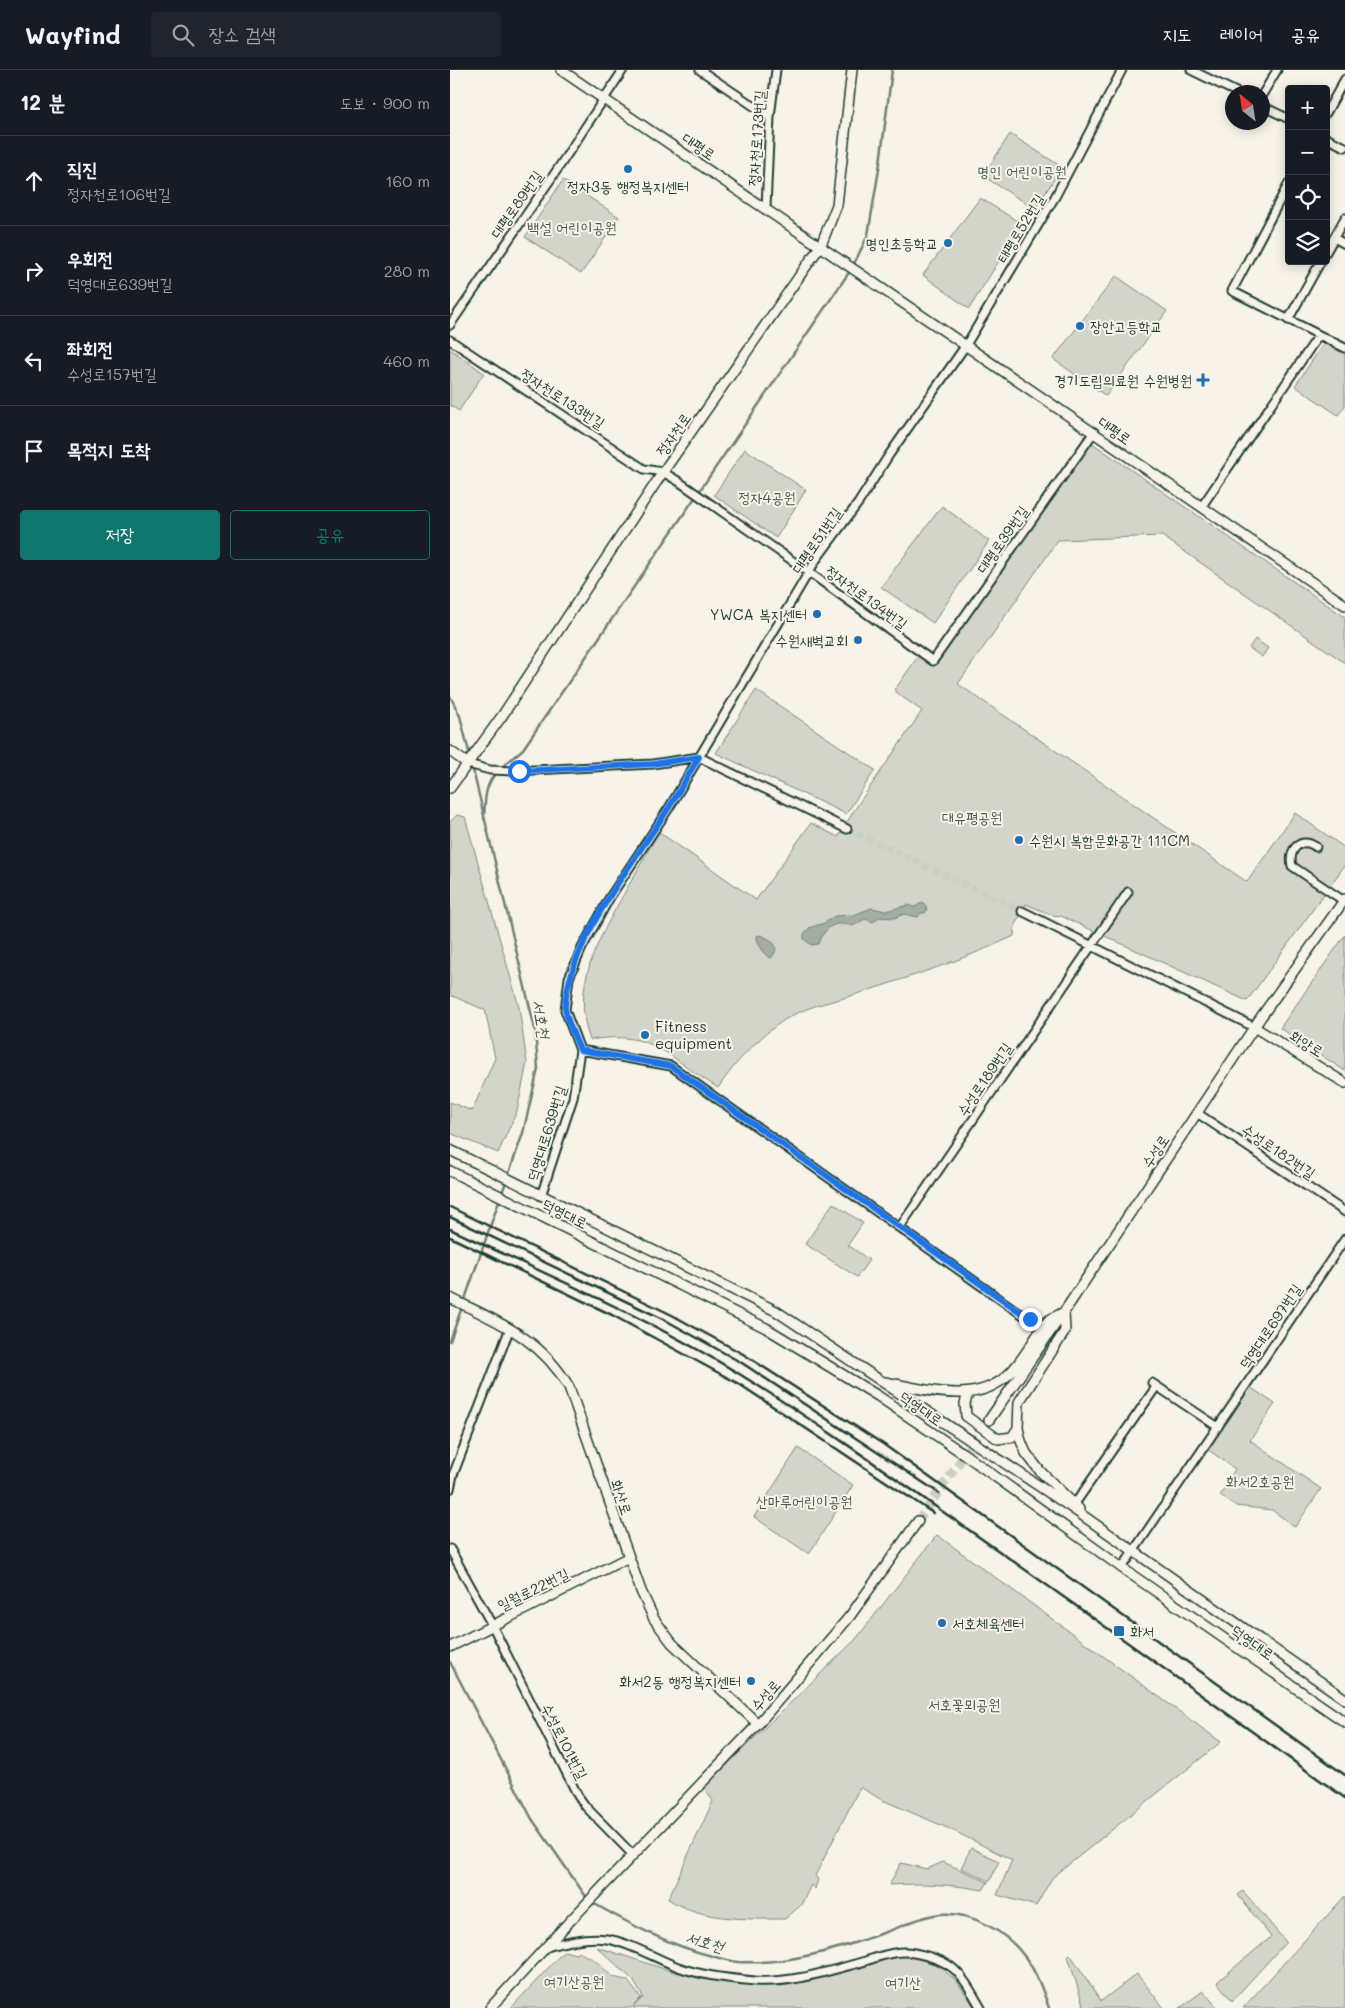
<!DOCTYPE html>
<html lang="ko">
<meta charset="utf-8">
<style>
body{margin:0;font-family:Mali,"Poor Story",sans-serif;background:#20242c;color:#f1f3f6}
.controls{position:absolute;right:15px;top:15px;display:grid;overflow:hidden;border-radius:5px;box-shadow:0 2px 12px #0003}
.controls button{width:45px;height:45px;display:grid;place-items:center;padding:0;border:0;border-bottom:1px solid #363941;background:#171b24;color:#f1f3f6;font:25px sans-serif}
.compass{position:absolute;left:775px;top:15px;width:45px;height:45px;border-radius:50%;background:#171b24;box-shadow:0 2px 12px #0003;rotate:330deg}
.stop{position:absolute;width:15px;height:15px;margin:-11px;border:4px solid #1a73e8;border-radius:50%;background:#fff}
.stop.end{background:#1a73e8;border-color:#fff;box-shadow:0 1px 5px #0008}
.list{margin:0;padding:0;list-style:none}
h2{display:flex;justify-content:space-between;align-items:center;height:65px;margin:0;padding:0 20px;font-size:21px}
h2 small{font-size:16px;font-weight:400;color:#9ea1a6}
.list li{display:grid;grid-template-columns:32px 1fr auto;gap:15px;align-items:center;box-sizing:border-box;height:90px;padding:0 20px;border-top:1px solid #363941}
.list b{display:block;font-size:19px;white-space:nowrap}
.list p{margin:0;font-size:16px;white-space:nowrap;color:#9ea1a6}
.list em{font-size:16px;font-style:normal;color:#9ea1a6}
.actions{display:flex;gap:10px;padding:15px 20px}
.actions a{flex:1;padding:11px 0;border:1px solid #0f766e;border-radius:5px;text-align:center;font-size:18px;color:#0f766e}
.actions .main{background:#0f766e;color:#fff}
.icon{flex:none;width:28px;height:28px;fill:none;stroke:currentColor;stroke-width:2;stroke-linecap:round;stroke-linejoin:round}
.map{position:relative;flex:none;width:895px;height:1938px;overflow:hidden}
header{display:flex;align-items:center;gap:30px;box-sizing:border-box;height:70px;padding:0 25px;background:#171b24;border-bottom:1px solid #363941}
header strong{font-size:24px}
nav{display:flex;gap:28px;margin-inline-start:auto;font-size:18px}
.search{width:350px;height:45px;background:#20242c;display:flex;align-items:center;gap:12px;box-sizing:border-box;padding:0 18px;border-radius:5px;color:#9ea1a6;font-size:19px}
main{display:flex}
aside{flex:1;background:#171b24}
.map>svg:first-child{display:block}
.green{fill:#d3d5ca;stroke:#79897f}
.water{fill:#a4ada3;stroke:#6f8077}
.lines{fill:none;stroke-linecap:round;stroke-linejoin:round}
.stream{stroke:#6f8077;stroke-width:2.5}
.minor-tunnel{stroke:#cccfc4;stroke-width:7;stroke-dasharray:7 3.5;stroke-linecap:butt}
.secondary-tunnel{stroke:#cccfc4;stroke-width:9;stroke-dasharray:9 4.5;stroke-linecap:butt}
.minor-casing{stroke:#1f3d34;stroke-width:11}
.tertiary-casing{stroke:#1f3d34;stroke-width:12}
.secondary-casing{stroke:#1f3d34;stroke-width:12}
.minor{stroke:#f7f3e8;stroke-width:7}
.tertiary{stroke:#f7f3e8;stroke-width:9}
.secondary{stroke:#f7f3e8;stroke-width:9}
.rail{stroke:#1f3d34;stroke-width:2.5}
.route{stroke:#1a73e8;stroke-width:6}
.poi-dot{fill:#1f6fb2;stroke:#f7f3e8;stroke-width:2}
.labels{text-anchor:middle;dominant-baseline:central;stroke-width:4;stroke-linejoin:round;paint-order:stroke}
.street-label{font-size:15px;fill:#1f3d34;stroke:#f7f3e8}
.park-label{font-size:15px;fill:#435b52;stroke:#f7f3e8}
.poi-label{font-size:15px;fill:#1f3d34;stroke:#f7f3e8;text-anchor:end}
.water-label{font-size:16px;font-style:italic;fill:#405950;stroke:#f7f3e8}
</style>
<header>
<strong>Wayfind</strong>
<div class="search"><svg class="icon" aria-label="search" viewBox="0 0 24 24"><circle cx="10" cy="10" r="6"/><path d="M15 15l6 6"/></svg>장소 검색</div>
<nav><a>지도</a><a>레이어</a><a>공유</a></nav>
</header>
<main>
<aside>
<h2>12 분<small>도보 · 900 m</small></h2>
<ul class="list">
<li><svg class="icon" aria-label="ahead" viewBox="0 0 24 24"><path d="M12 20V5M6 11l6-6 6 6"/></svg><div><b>직진</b><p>정자천로106번길</p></div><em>160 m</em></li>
<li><svg class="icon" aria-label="right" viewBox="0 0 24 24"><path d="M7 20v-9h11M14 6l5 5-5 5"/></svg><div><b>우회전</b><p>덕영대로639번길</p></div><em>280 m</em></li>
<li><svg class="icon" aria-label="left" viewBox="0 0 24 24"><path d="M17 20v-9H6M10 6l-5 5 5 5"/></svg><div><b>좌회전</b><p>수성로157번길</p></div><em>460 m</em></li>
<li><svg class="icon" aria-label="arrive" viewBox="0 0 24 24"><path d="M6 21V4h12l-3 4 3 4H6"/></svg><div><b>목적지 도착</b></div></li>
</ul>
<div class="actions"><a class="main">저장</a><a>공유</a></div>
</aside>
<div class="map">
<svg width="895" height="1938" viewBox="0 0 895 1938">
<rect width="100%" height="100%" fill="#f7f3e8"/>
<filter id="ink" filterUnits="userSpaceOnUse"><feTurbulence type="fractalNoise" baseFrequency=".02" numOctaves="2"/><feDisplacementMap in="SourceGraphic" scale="10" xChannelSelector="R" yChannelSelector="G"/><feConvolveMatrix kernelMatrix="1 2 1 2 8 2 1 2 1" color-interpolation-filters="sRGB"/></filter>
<g filter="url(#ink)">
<path class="green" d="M560 64 612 97 585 139 533 106Z
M113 110 169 147 131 204 75 167Z
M530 128 572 154 519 239 473 205Z
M666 206 717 241 656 326 603 289Z
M874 273 895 284V336L888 345 845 316Z
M0 279 34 303 9 341 0 335Z
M642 373 895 547V593L712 466 608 470 508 614 797 812 845 743 895 778V795L797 931 611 846 602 845 576 834 565 855 564 866C514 890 459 907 407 924 386 931 361 935 341 946 313 962 286 991 268 1018 218 988 205 959 140 970 120 916 149 869 175 822 187 802 197 781 209 762L306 830 361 753 388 767 403 742 472 641 444 621 469 585 484 594Z
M295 379 356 420 326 468 264 425Z
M492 436 539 471 483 553 431 517Z
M805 569 818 578 812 587 799 578Z
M306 620 425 700 396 744 266 683Z
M7 745 15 747 69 937 77 993 67 1041 48 1083 0 1063V1032L22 1041 45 988 35 940 0 925V752Z
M895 865V1001L830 958Z
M383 1133 413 1153 398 1175 419 1190 407 1207 355 1174Z
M800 1317 825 1334 800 1370 871 1419 845 1457 822 1440 786 1436 770 1426 785 1399 757 1379Z
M348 1378 403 1415 359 1484 304 1447Z
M487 1465 771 1672 602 1808 586 1836 547 1825 562 1790 500 1759 430 1729 410 1717 365 1806 368 1809 365 1819 361 1815 351 1835 335 1849C295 1849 253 1851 218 1829L263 1731 254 1717 406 1569Z
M521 1778 549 1791 540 1811 511 1798Z
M493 1792 538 1812 533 1820C501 1814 471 1813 439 1815L451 1793 477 1799Z
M793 1821 836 1872 782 1931 767 1912 821 1867 788 1825Z
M895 1826V1938H793Z
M147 1877 224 1902 317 1915 361 1910 439 1888 456 1885 485 1894 506 1910 525 1938H183L193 1927 183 1910Z
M114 1881 126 1884 129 1881C134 1886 138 1886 143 1889 159 1900 155 1907 177 1910L191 1928 181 1938H61Z
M620 1884 651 1931 687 1904 714 1938H634L618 1886Z
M753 1921 768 1938H730Z"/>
<path class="water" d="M473 832 476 836 477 840 475 843H471L468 847 454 844 444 848 429 847 423 852 415 849 403 856C393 853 381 852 374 863 371 866 371 870 368 874L361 875 354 869V864L359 858 374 853 385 846 403 845 422 838 436 841 458 835 465 837Z
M310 865C322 869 332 877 321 888 315 886 306 872 307 866Z"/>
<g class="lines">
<path class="stream" d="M403 196 418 165 430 93 442 0
M0 626 10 646 20 686
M22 696 85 959 88 999 73 1063 52 1123
M51 698 73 679 400 201
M34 749C35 732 34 715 47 702
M14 1232 50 1128
M0 1271 12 1237
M0 1592 82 1749 137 1828
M141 1832C180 1854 218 1875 262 1886 270 1888 279 1891 288 1892 338 1895 389 1879 436 1862 454 1856 470 1846 490 1844 521 1841 557 1862 575 1887 586 1901 593 1921 599 1938"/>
<path class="minor-tunnel" d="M397 759 572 841"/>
<path class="secondary-tunnel" d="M468 1451 537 1353"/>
<defs>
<path id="minor" d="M250 0 320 47
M741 0 786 22
M812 25 827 0
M812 36 839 49
M876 43 895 9
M876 68 895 77
M839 113 782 221 895 278
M316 138 320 47 326 0
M884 168 895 174
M876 182 895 148
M838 250 871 191
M0 255 107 100 173 0
M0 270 194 399 213 402 228 411 360 503 483 591 644 362
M752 436 869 265
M249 687 397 759
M18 694 40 700 64 701 203 694 249 687
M866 777C851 766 838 779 842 796L894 831
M572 841 804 957
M130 980 221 996 561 1237 579 1249 594 1255
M747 1043 895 1142
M91 1126 123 1028 130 980 115 940 119 908 132 878 160 827 219 738 366 490 409 432 439 385 516 275 605 127 672 0
M450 1157 678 822
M702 1313 768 1357
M0 1419 3 1405 60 1258
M622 1438 706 1317
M0 1479 42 1555 128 1726 136 1737 183 1785
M672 1498 895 1169
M97 1877C116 1871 137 1866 157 1869 179 1872 208 1890 231 1898 253 1906 282 1909 305 1911 340 1913 372 1903 405 1894 424 1889 445 1879 464 1883 506 1891 511 1904 531 1938"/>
<path id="tertiary" d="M111 0C373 178 634 356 895 535
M0 681 18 694
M0 718 52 646 213 402 371 175 387 135 402 0
M804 957 895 1013
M0 1228C48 1252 91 1268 119 1317L191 1521 204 1549 222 1573 308 1654
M0 1577 179 1487"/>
<path id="secondary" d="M0 1080 326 1241 622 1438 895 1629
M0 1101 316 1258 428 1326 514 1384 672 1498 895 1652
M435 1312C475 1319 527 1337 560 1303 573 1290 583 1271 594 1255L599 1250 614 1242 615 1261 569 1332 568 1358 571 1371 576 1383 590 1401 629 1439
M518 1324 515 1333 516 1346 548 1369 562 1367 568 1358
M539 1350 614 1242 811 947 895 829
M40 1938 119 1852 308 1654 400 1546 468 1451"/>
</defs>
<use href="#minor" class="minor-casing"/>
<use href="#tertiary" class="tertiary-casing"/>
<use href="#secondary" class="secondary-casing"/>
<use href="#minor" class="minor"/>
<use href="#tertiary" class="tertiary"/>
<use href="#secondary" class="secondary"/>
<path class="rail" d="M0 1137 222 1245 293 1284 433 1374 895 1705
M0 1147 217 1251 292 1293 489 1423
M0 1159C98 1205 198 1248 291 1305 362 1349 431 1398 499 1446 632 1539 763 1634 895 1728
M0 1167 162 1245 289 1314 483 1443"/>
</g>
</g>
<g class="lines" filter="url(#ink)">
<path class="route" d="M69 701 203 694 249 687C239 704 229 722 218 739 183 793 119 872 115 937 115 948 126 969 130 980L221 996 580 1249"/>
</g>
<g class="poi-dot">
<circle cx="178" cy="99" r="5"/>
<circle cx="498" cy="173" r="5"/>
<circle cx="630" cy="256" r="5"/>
<path d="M750.5 302.5h5v5h5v5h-5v5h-5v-5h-5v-5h5z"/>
<circle cx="367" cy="544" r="5"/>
<circle cx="408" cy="570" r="5"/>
<circle cx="569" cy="770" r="5"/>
<circle cx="195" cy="965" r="5"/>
<circle cx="492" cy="1553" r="5"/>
<rect x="663" y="1555" width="12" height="12" rx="2.5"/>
<circle cx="301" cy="1611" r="5"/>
</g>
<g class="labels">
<g class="street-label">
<text transform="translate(306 68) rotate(-86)">정자천로173번길</text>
<text transform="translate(249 76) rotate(34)">대평로</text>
<text transform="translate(66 134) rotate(-55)">대평로89번길</text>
<text transform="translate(570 158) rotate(-59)">태평로52번길</text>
<text transform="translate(113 328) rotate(33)">정자천로133번길</text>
<text transform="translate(665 360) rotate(35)">대평로</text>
<text transform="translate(223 364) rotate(-55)">정자천로</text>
<text transform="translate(552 469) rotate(-55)">대평로39번길</text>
<text transform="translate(366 470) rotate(-56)">대평로51번길</text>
<text transform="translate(417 527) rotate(36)">정자천로134번길</text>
<text transform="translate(857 973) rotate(32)">화양로</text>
<text transform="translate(534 1009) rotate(-56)">수성로189번길</text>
<text transform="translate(96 1063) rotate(-73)">덕영대로639번길</text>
<text transform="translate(705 1081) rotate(-56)">수성로</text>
<text transform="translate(829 1081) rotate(34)">수성로182번길</text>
<text transform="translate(115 1143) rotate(26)">덕영대로</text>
<text transform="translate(820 1256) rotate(-56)">덕영대로697번길</text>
<text transform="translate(471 1338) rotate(34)">덕영대로</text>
<text transform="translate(172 1427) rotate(71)">화산로</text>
<text transform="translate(83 1519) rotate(-26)">일월로22번길</text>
<text transform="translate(803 1572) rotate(35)">덕영대로</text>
<text transform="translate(315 1625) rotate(-49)">수성로</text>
<text transform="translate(115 1671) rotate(63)">수성로101번길</text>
</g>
<g class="park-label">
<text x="572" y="101">명인 어린이공원</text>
<text x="122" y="157">백설 어린이공원</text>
<text x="317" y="427">정자4공원</text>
<text x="522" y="747">대유평공원</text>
<text x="810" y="1411">화서2호공원</text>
<text x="354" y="1431">산마루어린이공원</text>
<text x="514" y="1634">서호꽃뫼공원</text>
<text x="124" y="1911">여기산공원</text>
<text x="453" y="1912">여기산</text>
</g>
<g class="poi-label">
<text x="178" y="116" text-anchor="middle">정자3동 행정복지센터</text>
<text x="488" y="173">명인초등학교</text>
<text x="640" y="256" text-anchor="start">장안고등학교</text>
<text x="742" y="310">경기도립의료원 수원병원</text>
<text x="357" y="544">YWCA 복지센터</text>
<text x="398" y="570">수원새벽교회</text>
<text x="579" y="770" text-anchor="start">수원시 복합문화공간 111CM</text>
<text x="205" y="956" text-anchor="start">Fitness<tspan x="205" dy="17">equipment</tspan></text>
<text x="502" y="1553" text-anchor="start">서호체육센터</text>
<text x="680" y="1561" text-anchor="start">화서</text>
<text x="291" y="1611">화서2동 행정복지센터</text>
</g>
<g class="water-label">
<text transform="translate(92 949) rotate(80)">서호천</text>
<text transform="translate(255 1871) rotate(16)">서호천</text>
</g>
</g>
</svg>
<div class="controls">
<button>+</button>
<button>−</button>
<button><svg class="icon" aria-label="locate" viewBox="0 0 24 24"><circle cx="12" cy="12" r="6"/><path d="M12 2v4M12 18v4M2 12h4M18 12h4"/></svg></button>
<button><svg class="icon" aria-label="layers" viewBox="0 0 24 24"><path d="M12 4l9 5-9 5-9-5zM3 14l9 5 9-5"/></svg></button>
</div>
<svg class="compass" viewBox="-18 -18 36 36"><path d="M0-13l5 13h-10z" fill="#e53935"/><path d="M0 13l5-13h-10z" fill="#9ea1a6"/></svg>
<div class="stop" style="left:69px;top:701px"></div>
<div class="stop end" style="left:580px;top:1249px"></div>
</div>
</main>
